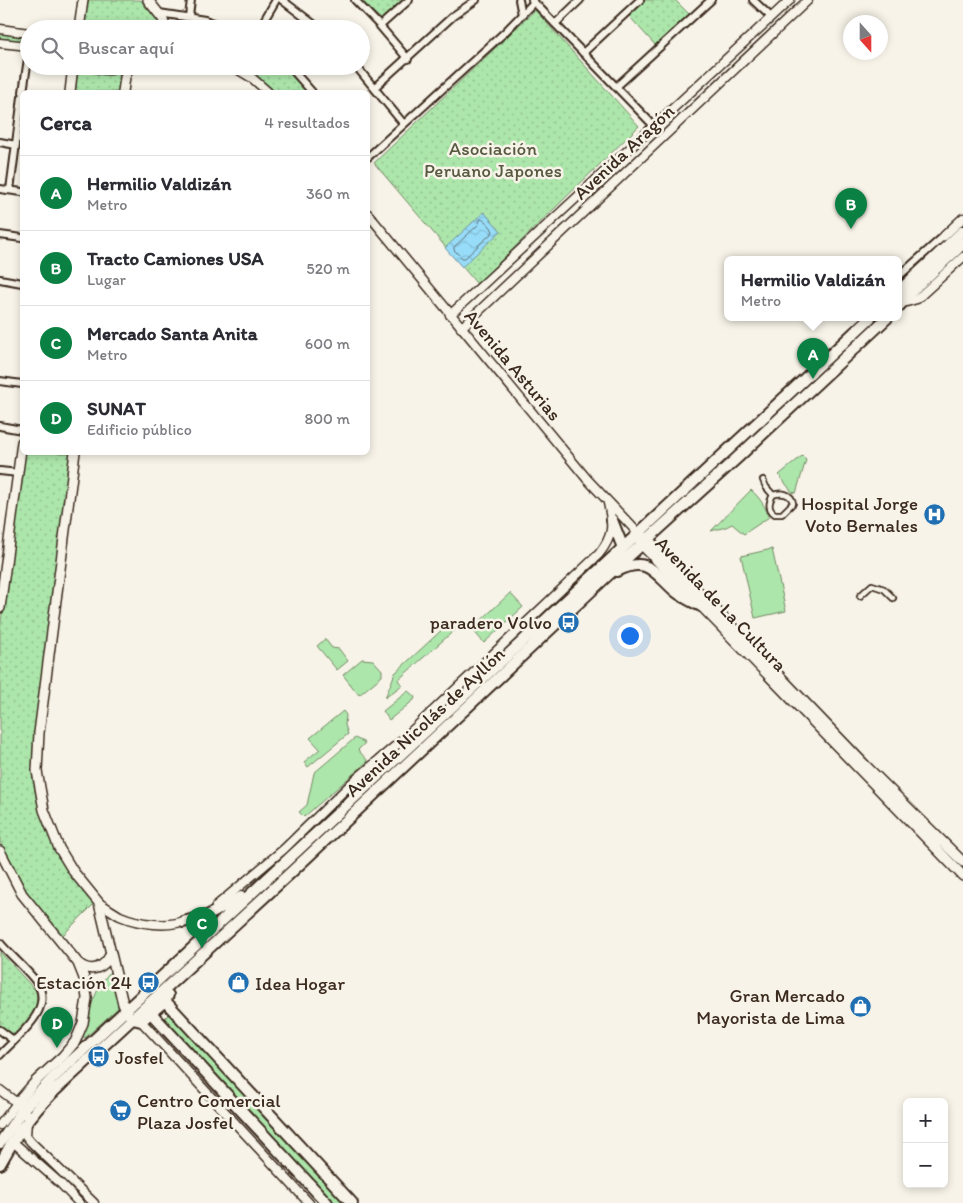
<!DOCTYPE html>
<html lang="es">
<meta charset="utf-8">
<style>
body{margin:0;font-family:Itim,sans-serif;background:#f2f2f3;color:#2b2b33}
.controls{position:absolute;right:15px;bottom:15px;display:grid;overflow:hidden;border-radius:8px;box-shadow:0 2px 8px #0003}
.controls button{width:45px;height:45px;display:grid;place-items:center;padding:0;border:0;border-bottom:1px solid #e1e1e2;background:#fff;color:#2b2b33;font:25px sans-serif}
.compass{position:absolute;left:843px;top:15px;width:45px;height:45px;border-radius:50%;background:#fff;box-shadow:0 2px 8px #0003;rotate:159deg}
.you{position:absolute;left:629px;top:635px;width:18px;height:18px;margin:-12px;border:4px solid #fff;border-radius:50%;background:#1a73e8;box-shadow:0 0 0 8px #1a73e833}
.badge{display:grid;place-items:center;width:32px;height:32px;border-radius:50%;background:#0b8043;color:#fff;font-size:16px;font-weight:700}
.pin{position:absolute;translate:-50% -41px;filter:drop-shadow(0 1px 2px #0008)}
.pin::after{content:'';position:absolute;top:26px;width:18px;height:15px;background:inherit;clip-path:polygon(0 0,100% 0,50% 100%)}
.popup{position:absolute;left:724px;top:256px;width:178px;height:65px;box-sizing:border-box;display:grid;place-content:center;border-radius:8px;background:#fff;filter:drop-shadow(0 1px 4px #0005);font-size:16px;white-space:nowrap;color:#7c7c81}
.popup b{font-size:19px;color:#2b2b33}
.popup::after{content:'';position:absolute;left:50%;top:100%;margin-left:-10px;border:10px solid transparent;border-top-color:#fff}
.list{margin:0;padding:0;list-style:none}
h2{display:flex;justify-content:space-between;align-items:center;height:65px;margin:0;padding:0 20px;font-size:21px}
h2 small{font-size:16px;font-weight:400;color:#7c7c81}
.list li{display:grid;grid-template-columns:32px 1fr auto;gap:15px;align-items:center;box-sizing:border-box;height:75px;padding:0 20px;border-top:1px solid #e1e1e2}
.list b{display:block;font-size:19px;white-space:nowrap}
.list p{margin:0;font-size:16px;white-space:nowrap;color:#7c7c81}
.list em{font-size:16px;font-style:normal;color:#7c7c81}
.icon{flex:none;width:28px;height:28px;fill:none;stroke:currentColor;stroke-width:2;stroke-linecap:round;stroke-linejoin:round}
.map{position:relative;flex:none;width:963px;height:1203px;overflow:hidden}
.search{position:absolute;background:#fff;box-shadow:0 2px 8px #0003;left:20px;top:20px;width:350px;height:55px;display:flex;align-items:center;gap:12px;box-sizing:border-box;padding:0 18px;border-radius:28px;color:#7c7c81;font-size:19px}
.panel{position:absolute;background:#fff;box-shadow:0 2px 8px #0003;left:20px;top:90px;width:350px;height:365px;border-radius:8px}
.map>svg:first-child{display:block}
.green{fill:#ace6ab;stroke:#748864}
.park{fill:url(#park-dots);stroke:#748864}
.water{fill:url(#water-waves);stroke:#7295a1}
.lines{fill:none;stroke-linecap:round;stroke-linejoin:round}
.shore{stroke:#607176;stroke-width:1}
.pedestrian-casing{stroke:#3b2a1e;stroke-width:8}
.minor-casing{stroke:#3b2a1e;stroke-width:10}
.tertiary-casing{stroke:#3b2a1e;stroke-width:11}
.secondary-casing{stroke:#3b2a1e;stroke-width:12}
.primary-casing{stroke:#3b2a1e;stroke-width:14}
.pedestrian{stroke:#f7f3e8;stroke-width:4.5}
.minor{stroke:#f7f3e8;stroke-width:6}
.tertiary{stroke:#f7f3e8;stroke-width:8}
.secondary{stroke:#f7f3e8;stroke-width:9}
.primary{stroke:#f7f3e8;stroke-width:10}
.labels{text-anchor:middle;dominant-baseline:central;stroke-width:5;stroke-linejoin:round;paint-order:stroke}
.park-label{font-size:19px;fill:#575941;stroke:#f7f3e8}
.street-label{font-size:19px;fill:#3b2a1e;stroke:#f7f3e8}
.poi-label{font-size:19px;fill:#3b2a1e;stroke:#f7f3e8;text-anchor:end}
</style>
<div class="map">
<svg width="963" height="1203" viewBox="0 0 963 1203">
<defs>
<pattern id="park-dots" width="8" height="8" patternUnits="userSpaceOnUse" patternTransform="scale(1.25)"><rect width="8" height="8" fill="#ace6ab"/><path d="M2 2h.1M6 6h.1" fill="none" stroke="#95c593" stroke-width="1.8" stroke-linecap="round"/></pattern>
<pattern id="water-waves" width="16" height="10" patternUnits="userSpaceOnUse" patternTransform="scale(1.25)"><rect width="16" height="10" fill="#97dcf9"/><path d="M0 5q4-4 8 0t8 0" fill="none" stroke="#83bdd5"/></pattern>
</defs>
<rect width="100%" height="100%" fill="#f7f3e8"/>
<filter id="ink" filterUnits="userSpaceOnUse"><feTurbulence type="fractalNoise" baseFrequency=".02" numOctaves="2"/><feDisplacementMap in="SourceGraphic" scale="10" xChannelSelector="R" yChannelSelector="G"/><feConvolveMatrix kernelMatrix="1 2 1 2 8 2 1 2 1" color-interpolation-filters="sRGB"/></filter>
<g filter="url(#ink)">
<path class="green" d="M802 456 806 460 796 493 792 492 779 475Z
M751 490C760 498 765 506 769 517L744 534 732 524 726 527 711 531Z
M772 549 786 611 755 618 741 556Z
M510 593 523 607 484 643 472 629Z
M456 624 457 628 398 680 402 685 385 698 395 673 445 627Z
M325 639 332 648 339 649 348 661 337 670 317 646Z
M362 659 373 660 382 670V676L359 695 343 675Z
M408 691 415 697 414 700 389 720 383 711Z
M343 711 346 715 345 725 348 734 308 767 304 762 320 749 310 738Z
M355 738 365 743 358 750 368 761 304 817 299 812 307 805 314 773Z
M112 970 118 1008 85 1038 82 1035C89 1013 95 986 112 970Z
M170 1014 346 1203H335L163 1019Z"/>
<path class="park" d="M86 0H141L147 9 157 16 163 29H82Z
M360 0H403L382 20Z
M646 0H675L689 14 656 46 629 16Z
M535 10 639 126 477 284 374 163Z
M181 19 221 29H179Z
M0 33 29 37V44L0 40Z
M78 66C96 66 102 83 124 70L121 92H75Z
M242 66H284L295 76 309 92H274Z
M24 453H75L33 748C33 769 33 792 40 812 51 847 70 877 94 904L61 937C38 908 10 878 0 842V629Z
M0 952 36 991C41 1009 26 1022 14 1035L0 1025Z"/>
<path class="water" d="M484 212 501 231 462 267 445 248Z"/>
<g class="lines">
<path class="shore" d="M481 219C485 220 492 227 493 232L465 258H462L454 250V247L478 225Z"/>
<defs>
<path id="pedestrian" d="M763 480 766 487 773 495C781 492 791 493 793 503L782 514H775C767 509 769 502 773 495
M860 596 872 585 884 589 893 598"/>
<path id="minor" d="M282 0 320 29
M355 0 380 26 408 59
M519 0 522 15
M532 0 654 126
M753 0 771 17
M159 13 205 20 231 29
M189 16 191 0
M555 24 580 0
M380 26 409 0
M259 29 276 0
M583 53 640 0
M289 66 312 92
M356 66 403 123
M375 87 453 16 476 0
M616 87 711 0
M23 92 29 52
M0 142 16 145
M368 157 505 32 534 2
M0 189 22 192
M10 190 22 97
M0 235 22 238
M898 277 944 236
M0 279 22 283
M0 381 22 384
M0 426 22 430
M0 471 18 473
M0 943C11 956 28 970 37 983 55 1010 16 1037 0 1055
M0 1030 13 1040"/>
<path id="tertiary" d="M0 29 29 33
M0 43 29 46
M232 66 252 78 268 92
M368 214 587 479 638 533
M944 236 963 218
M903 303 917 299 963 257
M450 315 790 0
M461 328 808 0
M99 903C106 907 113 912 120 916 139 924 168 928 187 920
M216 906 284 849 355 780 400 742 599 554C614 535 613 525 608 503
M141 1021 309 1203
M0 1090 17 1103 0 1125
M27 1121 26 1136 31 1142 94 1203
M12 1141 61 1184 79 1203"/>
<path id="secondary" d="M148 0 163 19 166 29
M79 29 83 0
M91 66C103 71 113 71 125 66
M70 92 73 66
M123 92 125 77 130 66
M75 452 39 733 37 771 44 810 59 848 73 871 99 903 123 1004 129 1015
M638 533 641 544 963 876
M643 536 647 538 866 766 963 862
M0 608 22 442
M0 851 22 894 78 963 84 978 87 998 83 1023 75 1042 63 1056 36 1081 17 1103 23 1109 28 1119
M78 963C91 974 105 968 111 953"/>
<path id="primary" d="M898 292 963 231
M898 307 916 287 963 244
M612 520 623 548
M617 571C647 556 653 571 674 590 682 597 691 601 701 606
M183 922 207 916 241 897
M165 1001 352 1203
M151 1013 327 1203
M133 1019 141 1021 165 1001 168 995
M0 1143 23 1109 52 1079 870 318
M0 1164C14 1137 31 1114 52 1093L287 876 607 576 737 458 887 318"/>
</defs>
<use href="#pedestrian" class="pedestrian-casing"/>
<use href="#minor" class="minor-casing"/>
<use href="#tertiary" class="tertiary-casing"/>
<use href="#secondary" class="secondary-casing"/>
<use href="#primary" class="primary-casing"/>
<use href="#pedestrian" class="pedestrian"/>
<use href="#minor" class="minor"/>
<use href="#tertiary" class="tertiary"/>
<use href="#secondary" class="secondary"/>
<use href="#primary" class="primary"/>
</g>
</g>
<defs>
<symbol id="hospital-disc" viewBox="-11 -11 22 22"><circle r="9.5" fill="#1f6fb2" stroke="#f7f3e8"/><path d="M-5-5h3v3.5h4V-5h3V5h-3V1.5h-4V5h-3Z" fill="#fff"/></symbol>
<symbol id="bus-disc" viewBox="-11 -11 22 22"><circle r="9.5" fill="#1f6fb2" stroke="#f7f3e8"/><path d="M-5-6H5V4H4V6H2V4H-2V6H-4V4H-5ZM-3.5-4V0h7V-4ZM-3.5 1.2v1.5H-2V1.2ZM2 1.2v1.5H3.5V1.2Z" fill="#fff"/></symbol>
<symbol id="shop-disc" viewBox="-11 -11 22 22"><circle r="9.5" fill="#1f6fb2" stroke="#f7f3e8"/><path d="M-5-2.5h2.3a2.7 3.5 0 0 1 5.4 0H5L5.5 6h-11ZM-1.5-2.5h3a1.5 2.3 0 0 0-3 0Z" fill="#fff"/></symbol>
<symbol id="supermarket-disc" viewBox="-11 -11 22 22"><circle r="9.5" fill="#1f6fb2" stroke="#f7f3e8"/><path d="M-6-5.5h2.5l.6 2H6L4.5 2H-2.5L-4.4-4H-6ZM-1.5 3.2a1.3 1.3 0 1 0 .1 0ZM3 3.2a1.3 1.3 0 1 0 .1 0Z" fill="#fff"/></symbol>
</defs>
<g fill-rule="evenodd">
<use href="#hospital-disc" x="922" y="502" width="25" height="25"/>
<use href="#bus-disc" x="556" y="610" width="25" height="25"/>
<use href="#bus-disc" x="136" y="970" width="25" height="25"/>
<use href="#shop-disc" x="226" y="970" width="25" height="25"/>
<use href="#shop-disc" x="848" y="994" width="25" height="25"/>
<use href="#bus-disc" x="86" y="1044" width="25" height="25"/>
<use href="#supermarket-disc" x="108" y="1098" width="25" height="25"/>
</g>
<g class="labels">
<g class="park-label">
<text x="493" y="148">Asociación<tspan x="493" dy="22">Peruano Japones</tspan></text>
</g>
<g class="street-label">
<text transform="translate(624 152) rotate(-43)">Avenida Aragón</text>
<text transform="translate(513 365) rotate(50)">Avenida Asturias</text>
<text transform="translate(721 604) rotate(46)">Avenida de La Cultura</text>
<text transform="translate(425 722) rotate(-43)">Avenida Nicolás de Ayllón</text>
</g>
<g class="poi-label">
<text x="918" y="503">Hospital Jorge<tspan x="918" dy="22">Voto Bernales</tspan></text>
<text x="552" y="622">paradero Volvo</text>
<text x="132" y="982">Estación 24</text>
<text x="255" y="983" text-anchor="start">Idea Hogar</text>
<text x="845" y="995">Gran Mercado<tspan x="845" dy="22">Mayorista de Lima</tspan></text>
<text x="115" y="1057" text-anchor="start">Josfel</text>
<text x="137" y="1100" text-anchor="start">Centro Comercial<tspan x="137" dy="22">Plaza Josfel</tspan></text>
</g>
</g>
</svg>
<div class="controls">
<button>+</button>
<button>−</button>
</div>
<svg class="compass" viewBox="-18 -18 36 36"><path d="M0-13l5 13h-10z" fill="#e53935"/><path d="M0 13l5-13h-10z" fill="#7c7c81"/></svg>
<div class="you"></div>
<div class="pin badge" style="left:813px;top:379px">A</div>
<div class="popup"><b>Hermilio Valdizán</b>Metro</div>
<div class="pin badge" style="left:851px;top:229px">B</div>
<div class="pin badge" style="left:202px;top:948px">C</div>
<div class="pin badge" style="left:57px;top:1048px">D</div>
<div class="search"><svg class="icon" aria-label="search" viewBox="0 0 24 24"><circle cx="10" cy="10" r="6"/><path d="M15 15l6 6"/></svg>Buscar aquí</div>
<section class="panel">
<h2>Cerca<small>4 resultados</small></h2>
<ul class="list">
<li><span class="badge">A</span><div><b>Hermilio Valdizán</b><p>Metro</p></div><em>360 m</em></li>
<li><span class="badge">B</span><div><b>Tracto Camiones USA</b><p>Lugar</p></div><em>520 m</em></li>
<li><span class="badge">C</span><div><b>Mercado Santa Anita</b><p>Metro</p></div><em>600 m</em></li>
<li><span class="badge">D</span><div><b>SUNAT</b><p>Edificio público</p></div><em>800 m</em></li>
</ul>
</section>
</div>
